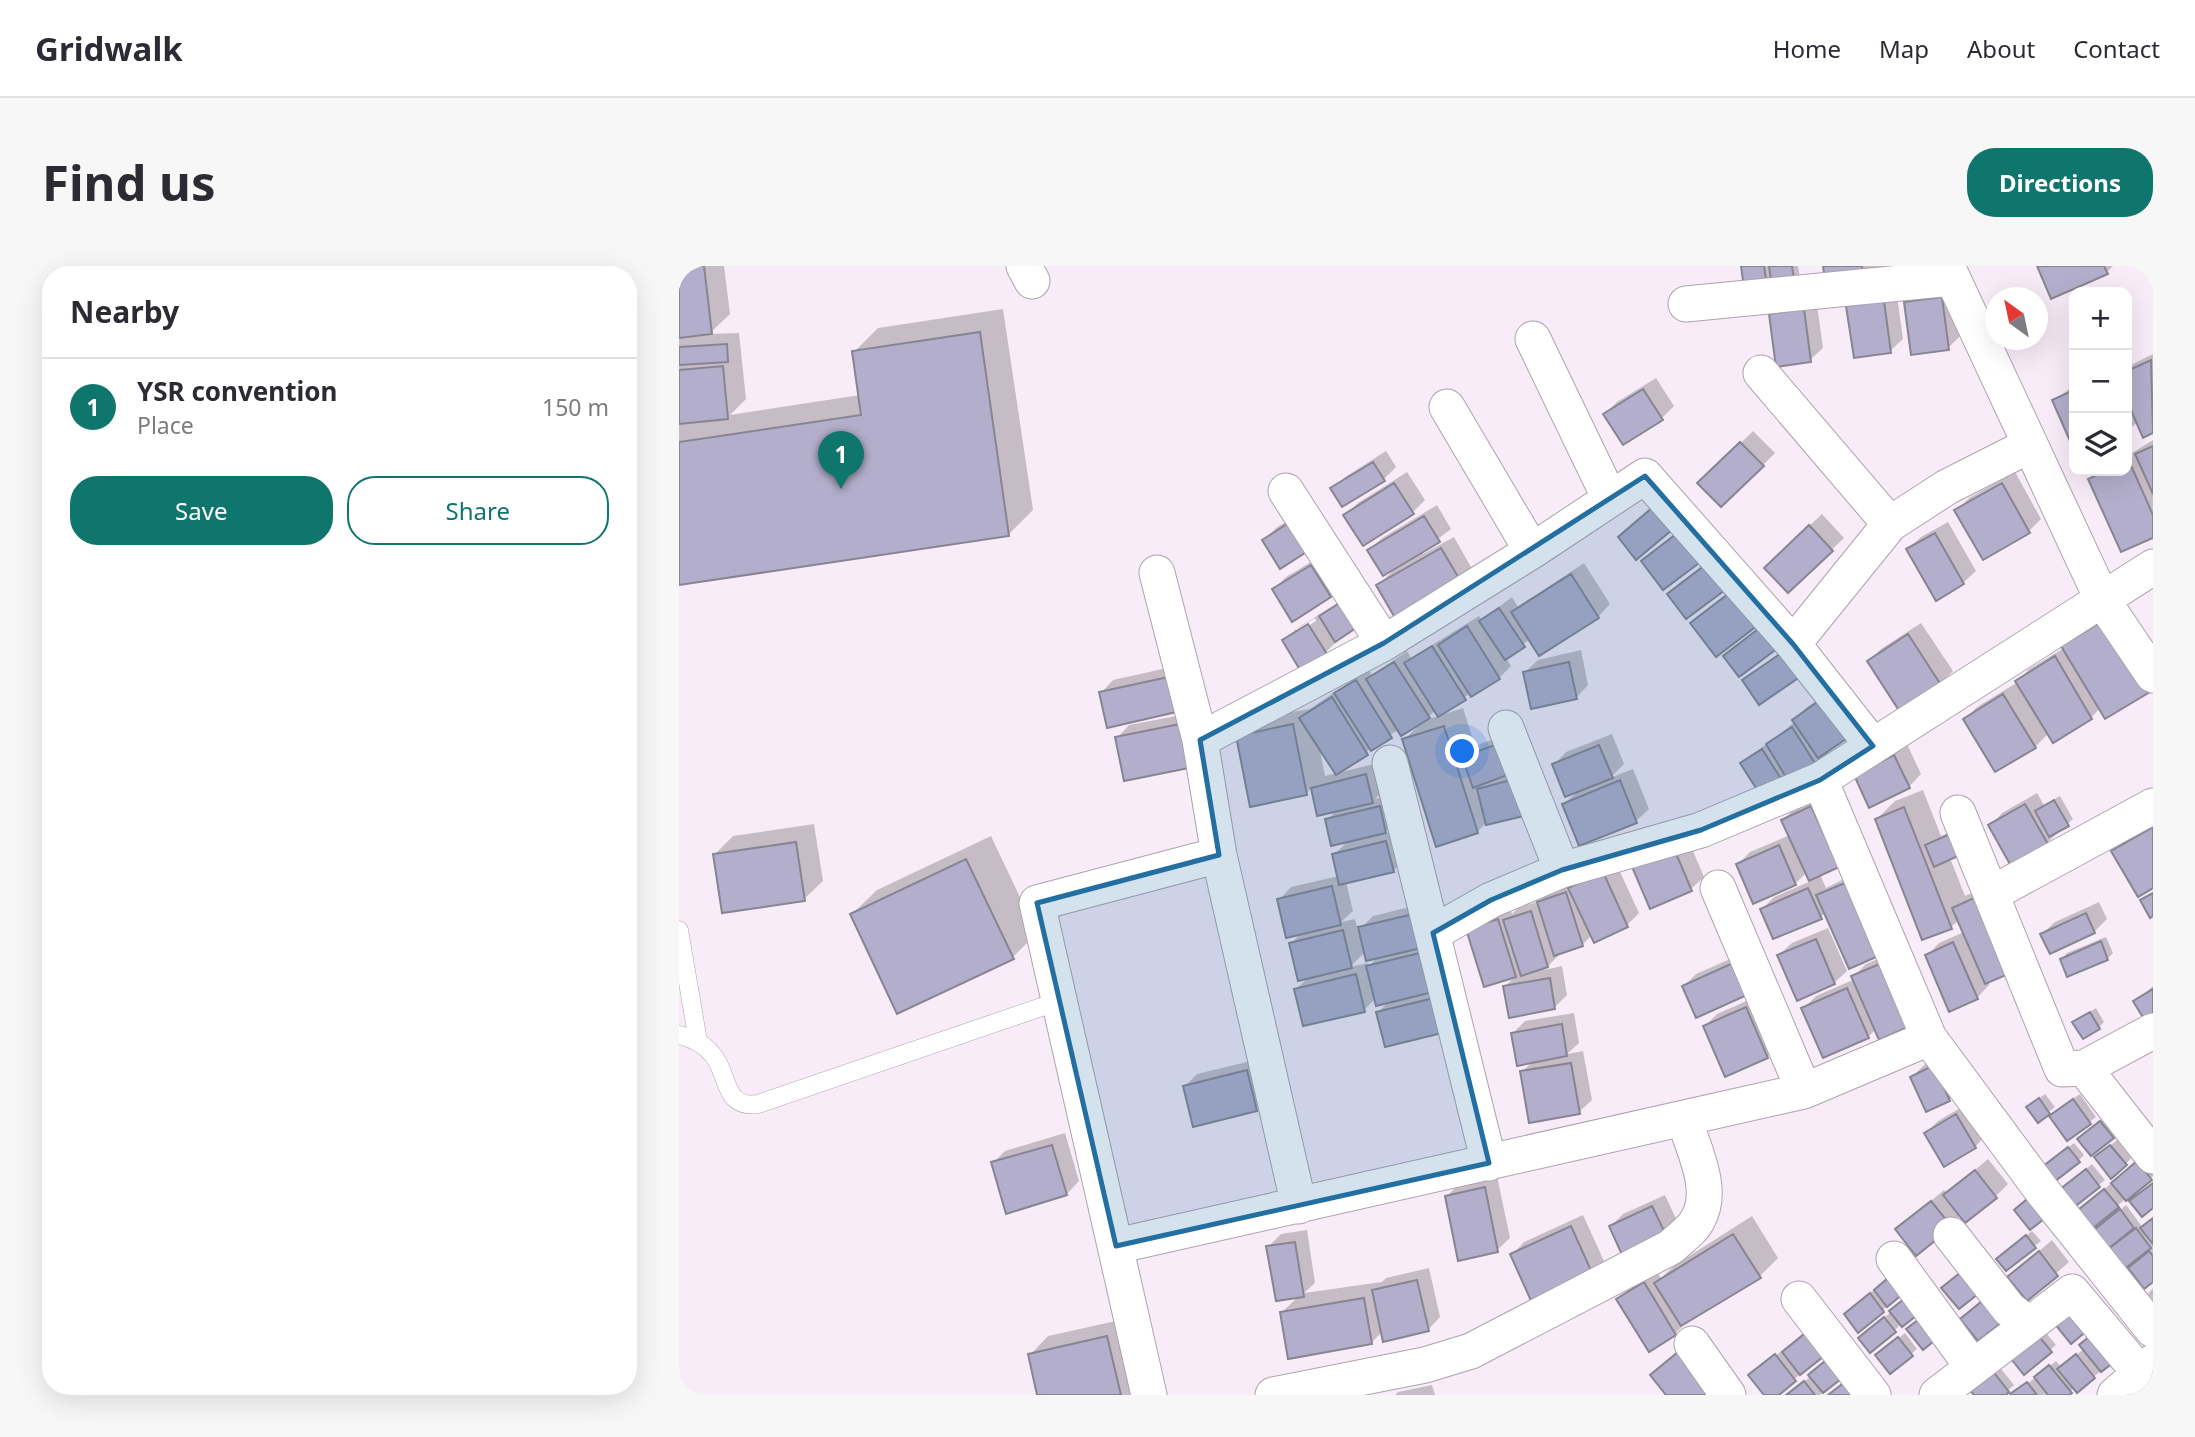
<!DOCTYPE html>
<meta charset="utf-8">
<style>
body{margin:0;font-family:"Noto Sans",sans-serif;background:#f7f7f7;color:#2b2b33}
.controls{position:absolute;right:21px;top:21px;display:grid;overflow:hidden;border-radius:14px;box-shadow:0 7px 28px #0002}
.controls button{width:63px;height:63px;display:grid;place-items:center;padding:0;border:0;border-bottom:2px solid #e1e1e2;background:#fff;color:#2b2b33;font:35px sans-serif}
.compass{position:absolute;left:1306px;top:21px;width:63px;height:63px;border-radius:50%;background:#fff;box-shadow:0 7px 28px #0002;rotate:327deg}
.you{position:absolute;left:784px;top:486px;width:24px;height:24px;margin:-18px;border:5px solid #fff;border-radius:50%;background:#1a73e8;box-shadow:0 0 0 10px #1a73e833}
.badge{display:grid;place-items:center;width:46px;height:46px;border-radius:50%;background:#0f766e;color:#fff;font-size:23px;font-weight:700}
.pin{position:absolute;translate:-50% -58px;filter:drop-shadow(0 2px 4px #0008)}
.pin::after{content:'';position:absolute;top:37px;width:24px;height:21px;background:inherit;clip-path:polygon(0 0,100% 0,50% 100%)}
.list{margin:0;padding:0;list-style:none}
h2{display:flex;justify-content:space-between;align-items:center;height:91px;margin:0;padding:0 28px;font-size:30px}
h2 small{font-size:23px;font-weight:400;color:#7c7c81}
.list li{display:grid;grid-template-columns:46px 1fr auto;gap:21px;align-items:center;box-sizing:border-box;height:98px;padding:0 28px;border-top:2px solid #e1e1e2}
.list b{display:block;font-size:26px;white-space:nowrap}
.list p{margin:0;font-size:23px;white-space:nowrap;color:#7c7c81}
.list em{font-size:23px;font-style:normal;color:#7c7c81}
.actions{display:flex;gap:14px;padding:21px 28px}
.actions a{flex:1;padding:16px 0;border:2px solid #0f766e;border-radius:28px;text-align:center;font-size:24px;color:#0f766e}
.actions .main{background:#0f766e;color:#fff}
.icon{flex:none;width:38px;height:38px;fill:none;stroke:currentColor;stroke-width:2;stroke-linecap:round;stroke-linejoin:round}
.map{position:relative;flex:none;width:1474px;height:1129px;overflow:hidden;border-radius:28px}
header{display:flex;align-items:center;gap:42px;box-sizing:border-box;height:98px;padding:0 35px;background:#fff;border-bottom:2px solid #e1e1e2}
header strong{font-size:33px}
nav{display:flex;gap:38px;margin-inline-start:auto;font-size:24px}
.intro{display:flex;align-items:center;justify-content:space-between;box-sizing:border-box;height:168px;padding:0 42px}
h1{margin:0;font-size:49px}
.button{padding:18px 32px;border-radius:28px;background:#0f766e;color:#fff;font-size:24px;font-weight:700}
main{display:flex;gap:42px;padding:0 42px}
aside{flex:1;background:#fff;border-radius:28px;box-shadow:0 7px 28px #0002}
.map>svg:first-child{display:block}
.shadow{fill:#0003;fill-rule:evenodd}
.building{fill:#b3aecb;stroke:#878592;stroke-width:2}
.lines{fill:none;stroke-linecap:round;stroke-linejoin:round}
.lane-casing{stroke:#ada2ad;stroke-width:19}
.street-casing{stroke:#ada2ad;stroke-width:37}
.lane{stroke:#fff;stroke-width:18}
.street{stroke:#fff;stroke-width:35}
.marked{fill:#236fa1;fill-opacity:0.2;stroke:#236fa1;stroke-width:5;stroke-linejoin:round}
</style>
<header>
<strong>Gridwalk</strong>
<nav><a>Home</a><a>Map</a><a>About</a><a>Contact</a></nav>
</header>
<div class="intro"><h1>Find us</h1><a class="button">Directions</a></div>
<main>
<aside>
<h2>Nearby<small></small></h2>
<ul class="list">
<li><span class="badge">1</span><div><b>YSR convention</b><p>Place</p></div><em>150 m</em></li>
</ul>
<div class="actions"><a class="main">Save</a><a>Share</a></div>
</aside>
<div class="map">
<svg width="1474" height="1129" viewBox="0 0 1474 1129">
<rect width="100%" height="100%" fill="#f8ecf8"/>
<path class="shadow" d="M0 0H45L51 48 30 68 60 67 67 133 51 149 181 129 175 86 199 62 324 43 354 244 330 268 0 318Z
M1064 0H1119L1121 12 1087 17Z
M1146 0H1243L1189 12Z
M1360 0H1434L1427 7Z
M1275 20 1281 70 1269 82 1227 37 1240 25Z
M1217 23 1224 73 1211 85 1169 40Z
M1137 32 1144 82 1131 94 1092 49 1104 36Z
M1474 88V165L1465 169 1459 156 1448 165V101Z
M977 112 995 140 982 153 926 148 938 136Z
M1395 119V180L1375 135Z
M1074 165 1096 187 1084 199 1021 217Z
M1474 174V270L1411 213 1420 205H1448V190Z
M707 185 717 201 705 213 654 223 666 211Z
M728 206 746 234 734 246 684 277 667 249 679 237Z
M1336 206 1362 253 1350 265 1278 245 1290 232Z
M758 239 772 263 743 285 744 288 775 271 792 301 780 313 699 319 717 302 690 284 703 272Z
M624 245 628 284 585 274 597 262Z
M1143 248 1165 272 1109 325 1099 290Z
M1269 256 1297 305 1284 317 1257 332 1229 283 1242 271Z
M1043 285 1007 351 990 328Z
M645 288 664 318 651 330 613 353 595 323 607 311Z
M905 297 931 338 919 351 851 373 827 392 832 400 820 412 791 427 762 449 784 442 796 480 836 465 844 548 806 558 798 566 725 474 740 459 720 463 657 507 640 479 646 510 699 497 706 523 696 533 713 528 719 553 704 568 719 564 726 593 714 605 667 616 674 645 662 656 676 653 679 665 694 650 747 637 775 754 699 746 711 735 697 732 685 744 617 723 631 710 612 678 623 666 600 634 612 621 660 610 655 589 670 574 648 554 658 544 640 548 633 521 627 528 559 471 577 452 631 443 689 403 693 409 728 385 732 392 800 350 803 354 833 331 839 341ZM757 444 760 450 746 454ZM687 685 700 690 690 700 689 697 671 701Z
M1070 311 1094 342 1013 357 1026 345Z
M673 329 659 374 647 386 606 374 618 362ZM636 352 637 355 617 368V363Z
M1446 336 1474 383 1412 452 1370 467 1356 481 1286 453 1298 441 1339 416 1350 403 1385 382 1403 362Z
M1242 357 1274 405 1261 418 1190 395 1202 383Z
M1124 370 1081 436 1066 414Z
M902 384 909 419 897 432 846 406 859 394Z
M506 398 513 431 422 427 434 414Z
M1157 421 1147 484 1150 488 1105 517 1063 497 1116 456 1115 454 1127 442Z
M513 447 521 488 438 472 450 459Z
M933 468 945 498 931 512 954 503 970 543 957 555 901 578 885 538 900 524 875 499 887 486Z
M1228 478 1242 508 1230 521 1177 509Z
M1244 524 1262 570 1286 559 1271 592 1286 630 1318 616 1310 719 1298 732 1248 690 1260 677 1285 666 1280 654 1272 661 1244 672 1198 553 1216 535Z
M1358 527 1365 539 1381 530 1394 553 1368 577 1311 560 1323 547Z
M1145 529 1172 587 1141 608 1147 622 1185 603 1142 651 1083 643 1095 631 1132 615 1128 606 1116 618 1075 636 1059 598 1071 586 1111 569 1104 554 1116 542Z
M1474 557V620L1435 585 1447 573Z
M135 558 144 615 125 633 35 589 54 570Z
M1006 566 1025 611 1012 623 972 641Z
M312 570 358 667 334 691 173 648 198 624Z
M936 595 960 647 948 659 915 674 913 669 903 679 881 688 865 704 883 700 888 729 876 741 826 720 837 710 806 719 789 664 831 642 833 648 839 642 861 635 873 624Z
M1420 636 1428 653 1415 666 1363 668 1376 656Z
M1149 662 1168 705 1155 717 1100 689 1113 677Z
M1427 671 1434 687 1428 693H1383L1388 687Z
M1223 683 1197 763 1189 771 1124 743 1137 730 1176 713 1174 711 1187 698Z
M1067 686 1080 715 1005 720 1017 708Z
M1474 720V753L1456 736Z
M1079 730 1100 778 1088 791 1026 760 1038 748Z
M1417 742 1425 756 1420 761 1396 756Z
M895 747 900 777 888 788 904 785 913 834 900 846 843 806 854 795 834 767 846 755Z
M1267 788 1283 822 1270 834 1233 811 1245 799Z
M580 793 589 831 577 843 506 820 518 808Z
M1366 828 1376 841 1359 854 1349 841Z
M1401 828 1417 851 1389 873 1378 844Z
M1290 837 1308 868 1296 881 1247 867 1259 855Z
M1428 850 1440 865 1412 888 1406 868Z
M386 867 400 915 388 928 314 897 326 885Z
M1438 874 1452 892 1447 898 1423 886Z
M1395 877 1405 889 1400 894 1371 896Z
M1309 893 1329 918 1317 930 1282 949 1272 960 1219 963 1265 924 1268 928Z
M1413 898 1426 914 1394 940 1388 919Z
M1474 903V910L1414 960 1407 938 1440 911Z
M818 910 831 972 818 984 768 930 780 918Z
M986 929 999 957 987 970 932 960 944 948Z
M1447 939 1464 962 1474 953V1014L1466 1020 1448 999 1445 1002 1417 964Z
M904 949 925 995 913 1008 833 989 845 976Z
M1073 950 1099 992 1081 1010 1008 1055 996 1068 940 1033 952 1021 978 1006 982 1012 996 999Z
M628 964 636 1017 625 1027 703 1016 707 1012 750 1002 761 1051 749 1064 704 1065 692 1077 603 1046 620 1030 589 981 602 968Z
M1353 965 1362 975 1327 1003 1325 988Z
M1373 974 1390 996 1348 1033 1330 1011Z
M1197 1022 1210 1039 1180 1064 1172 1042Z
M1474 1022V1034L1469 1028Z
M1212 1046 1222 1058 1215 1065 1187 1066Z
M446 1053 464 1129H360L351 1089 369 1070Z
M1143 1053 1128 1102 1097 1129H1088L1072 1109Z
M1363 1062 1377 1079 1345 1106Z
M1226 1067 1238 1083 1211 1106 1204 1084Z
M1405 1083 1437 1092 1398 1125 1396 1121 1387 1129H1334L1377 1095 1382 1101Z
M1319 1099 1335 1119 1324 1129H1297Z
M1132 1110 1144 1126 1141 1129H1108Z
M753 1119 756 1129H716L719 1126Z"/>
<path class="building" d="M0 0H25L33 68 0 72Z
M1062 0H1085L1088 19 1065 22Z
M1090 0H1113L1116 20 1093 23Z
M1144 0H1183L1184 10 1146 15Z
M1358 0H1425L1429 8 1372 33Z
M1263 31 1270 84 1232 89 1225 36Z
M1205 35 1212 87 1175 92 1167 40Z
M1125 43 1132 96 1097 101 1090 48Z
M301 66 330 270 0 319V176L182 149 173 85Z
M48 78 49 96 0 99V81Z
M1472 94 1474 167 1464 172 1448 135V105Z
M44 100 49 153 0 158V104Z
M964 123 984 154 944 179 924 148Z
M1395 124V184L1373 134Z
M1061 176 1085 200 1042 241 1018 217Z
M1474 180V228L1456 188Z
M1450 195 1474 249V272L1442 286 1409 213 1427 205H1448Z
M694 196 706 215 663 241 651 222Z
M715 217 735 248 684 280 664 249Z
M1323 217 1351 267 1304 294 1275 244Z
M981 235 1000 258 957 294 939 271Z
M745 250 761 276 704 310 688 284Z
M611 256 629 285 601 303 583 274Z
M1130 259 1154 285 1109 327 1085 302Z
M1001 265 1024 294 984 324 962 295Z
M1256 267 1285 318 1257 335 1227 283Z
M762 282 781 314 716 352 697 319Z
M1030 296 1050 321 1007 353 988 328Z
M632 299 652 331 613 356 593 323Z
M892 308 920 352 860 390 832 346Z
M1057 322 1083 356 1037 391 1011 357Z
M667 333 683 358 656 376 640 350Z
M820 342 846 381 826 394 800 355Z
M1427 353 1471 426 1426 453 1382 380Z
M1087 357 1103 379 1060 411 1044 390Z
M629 358 648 388 621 404 603 374Z
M788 360 821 413 792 431 759 379Z
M1229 368 1262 419 1221 446 1188 395Z
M753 380 787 434 759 451 725 397Z
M1111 381 1128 406 1080 439 1063 414Z
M1376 390 1413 453 1374 477 1336 415Z
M715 396 751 452 722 470 687 413Z
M890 396 898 433 852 443 844 406Z
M494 410 502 445 428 462 420 426Z
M677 414 713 472 692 485 655 427Z
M1324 428 1357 482 1316 506 1284 453Z
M653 431 689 489 657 509 620 452Z
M1144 432 1170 471 1139 492 1113 454Z
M501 458 510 502 445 515 436 471Z
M614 458 628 529 571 541 557 470Z
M765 460 799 567 757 581 723 473Z
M1113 461 1139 502 1111 518 1087 478Z
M824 476 836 506 794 522 783 491Z
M920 479 934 512 886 531 873 498Z
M1083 483 1106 519 1084 533 1061 497Z
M1215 489 1231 522 1190 542 1175 509Z
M687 508 694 537 638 550 632 522Z
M836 513 845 550 807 559 798 523Z
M941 514 958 557 900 580 883 538Z
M1375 534 1390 560 1370 571 1356 545Z
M1346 538 1369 578 1332 600 1309 559Z
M701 540 707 567 652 580 646 553Z
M1132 540 1160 601 1130 615 1102 554Z
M1225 541 1273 663 1243 674 1196 553Z
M1474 561V622L1459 631 1432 585Z
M1280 564 1290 585 1255 601 1246 579Z
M707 575 715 606 660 619 653 588Z
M117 576 126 635 43 647 34 588Z
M993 578 1013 625 971 643 951 596Z
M1100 579 1117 619 1074 638 1057 598Z
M287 593 335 693 218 748 171 648Z
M924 606 949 661 915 677 889 622Z
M1173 614 1204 688 1170 703 1137 629Z
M653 620 662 659 607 672 598 633Z
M1129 622 1143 653 1094 673 1081 643Z
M887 626 904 680 875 690 858 636Z
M1306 627 1339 704 1306 718 1273 642Z
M1474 627V650L1471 652 1461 634Z
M852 645 869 701 842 710 824 654Z
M1407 647 1416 667 1371 688 1361 668Z
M735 648 742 682 687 695 679 661Z
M819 653 837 711 805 721 787 663Z
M664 664 673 702 619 715 610 677Z
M1137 673 1156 718 1118 735 1098 689Z
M1422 675 1429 694 1388 711 1381 693Z
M1274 676 1299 733 1270 746 1246 689Z
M745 686 754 726 697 740 687 700Z
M1210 694 1238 757 1200 774 1172 710Z
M1054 697 1068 729 1017 752 1003 720Z
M677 708 686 746 624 760 615 723Z
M871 712 876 743 830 752 824 720Z
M1168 722 1190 772 1144 792 1122 742Z
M1474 723V755L1468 758 1454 735Z
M755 732 763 767 706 781 697 746Z
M1067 741 1089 792 1046 811 1024 760Z
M1411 746 1421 763 1404 773 1393 756Z
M883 758 888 790 838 800 832 767Z
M892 797 901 848 850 857 841 805Z
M1255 799 1271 835 1247 846 1231 811Z
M568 804 578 845 514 861 504 820Z
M1360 832 1371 848 1359 857 1347 841Z
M1394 833 1412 858 1388 875 1370 850Z
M1277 848 1297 882 1265 901 1245 867Z
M1421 855 1435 872 1412 890 1398 873Z
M373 879 388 929 327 948 312 896Z
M1431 879 1448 899 1432 913 1415 891Z
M1389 881 1401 896 1375 916 1363 901Z
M1458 895 1473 914 1447 935 1432 917Z
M1407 903 1421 921 1394 942 1380 924Z
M1296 904 1318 932 1286 957 1264 929Z
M1474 917V942L1463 951 1450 935Z
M806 921 819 986 779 995 766 930Z
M1425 923 1440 941 1414 962 1399 944Z
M1353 929 1370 949 1351 964 1335 944Z
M1252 935 1273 961 1237 990 1216 963Z
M973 940 988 971 944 991 930 960Z
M1441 943 1455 962 1429 983 1415 964Z
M1474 952V978L1461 962Z
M892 960 914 1009 853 1037 831 988Z
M1457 962 1472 982 1444 1004 1428 984Z
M1054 968 1082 1012 1002 1060 975 1017Z
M1347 969 1357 982 1327 1005 1317 993Z
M616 976 625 1031 597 1035 587 980Z
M1360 985 1379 1010 1348 1035 1328 1011Z
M1470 985 1474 990V1016L1465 1023 1449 1002Z
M1292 998 1309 1020 1280 1043 1262 1022Z
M1216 1006 1230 1023 1208 1041 1195 1024Z
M738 1014 750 1065 704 1076 693 1024Z
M965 1016 997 1069 970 1086 937 1033Z
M1235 1025 1248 1041 1223 1061 1210 1045Z
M1191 1027 1205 1046 1179 1067 1165 1048Z
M1313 1027 1331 1050 1299 1075 1281 1053Z
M685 1032 693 1078 609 1093 601 1046Z
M1391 1036 1411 1062 1392 1078 1371 1052Z
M1251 1045 1267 1065 1244 1084 1227 1063Z
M1205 1051 1217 1066 1191 1087 1179 1072Z
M1130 1064 1149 1087 1121 1109 1103 1086Z
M1416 1066 1439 1093 1422 1106 1400 1079Z
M1357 1067 1373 1086 1345 1109 1329 1089Z
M428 1070 442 1129H358L349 1088Z
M1219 1071 1234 1090 1211 1108 1196 1089Z
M999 1086 1033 1129H987L971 1109Z
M1157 1086 1172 1105 1144 1127 1129 1109Z
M1096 1088 1117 1115 1100 1129H1085L1069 1109Z
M1397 1088 1416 1112 1398 1127 1378 1103Z
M1370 1099 1393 1127 1390 1129H1369L1355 1111Z
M1313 1104 1330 1126 1327 1129H1295L1289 1122Z
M1171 1112 1184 1129H1149Z
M1125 1115 1136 1129H1107Z
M1348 1116 1358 1129H1332L1331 1128Z"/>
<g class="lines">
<defs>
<path id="lane" d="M0 664 19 775
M0 769C13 772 24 777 33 788 51 808 43 843 79 838L380 735"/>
<path id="street" d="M345 0 353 15
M1268 0 1424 335 1474 409
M1007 38 1273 12
M854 73 931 233
M1082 107 1211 258
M607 225 705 377
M853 285 966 210 1114 378 1194 480
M478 307 521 474 540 589 620 940
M1114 378 1211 258 1268 221 1351 179
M827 462 883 604
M521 474 705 377 853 285 768 141
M711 497 810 897
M1141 514 1250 772 1364 926 1474 1064
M1279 547 1383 803 1405 802 1474 890
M1039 622 1125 825
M1312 628 1474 540
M754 667 812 634 883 604 1022 564 1141 514 1474 301
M1405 802 1474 765
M1272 969 1330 1043 1350 1059
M437 980 1125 825 1250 772
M1215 993 1293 1100
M1120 1033 1194 1129
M1013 1078 1049 1129
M470 1129 358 637 540 589
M594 1129 746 1099 792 1085 992 981C1001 972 1014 964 1019 953 1036 923 1014 883 1005 852
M1258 1129 1393 1026 1461 1107 1474 1116
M1436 1129 1474 1096"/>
</defs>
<use href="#lane" class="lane-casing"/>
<use href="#street" class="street-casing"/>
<use href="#lane" class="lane"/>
<use href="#street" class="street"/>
</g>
<path class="marked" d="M966 210 1114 378 1194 480 1141 514 1022 564 883 604 812 634 754 667 810 897 437 980 358 637 540 589 521 474 705 377Z"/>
</svg>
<div class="controls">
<button>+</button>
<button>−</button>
<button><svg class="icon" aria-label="layers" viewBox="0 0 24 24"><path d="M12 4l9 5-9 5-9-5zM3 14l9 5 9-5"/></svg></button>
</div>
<svg class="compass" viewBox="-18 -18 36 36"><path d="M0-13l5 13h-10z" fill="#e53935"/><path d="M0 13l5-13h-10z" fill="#7c7c81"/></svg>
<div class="you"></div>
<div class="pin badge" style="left:162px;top:223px">1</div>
</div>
</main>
